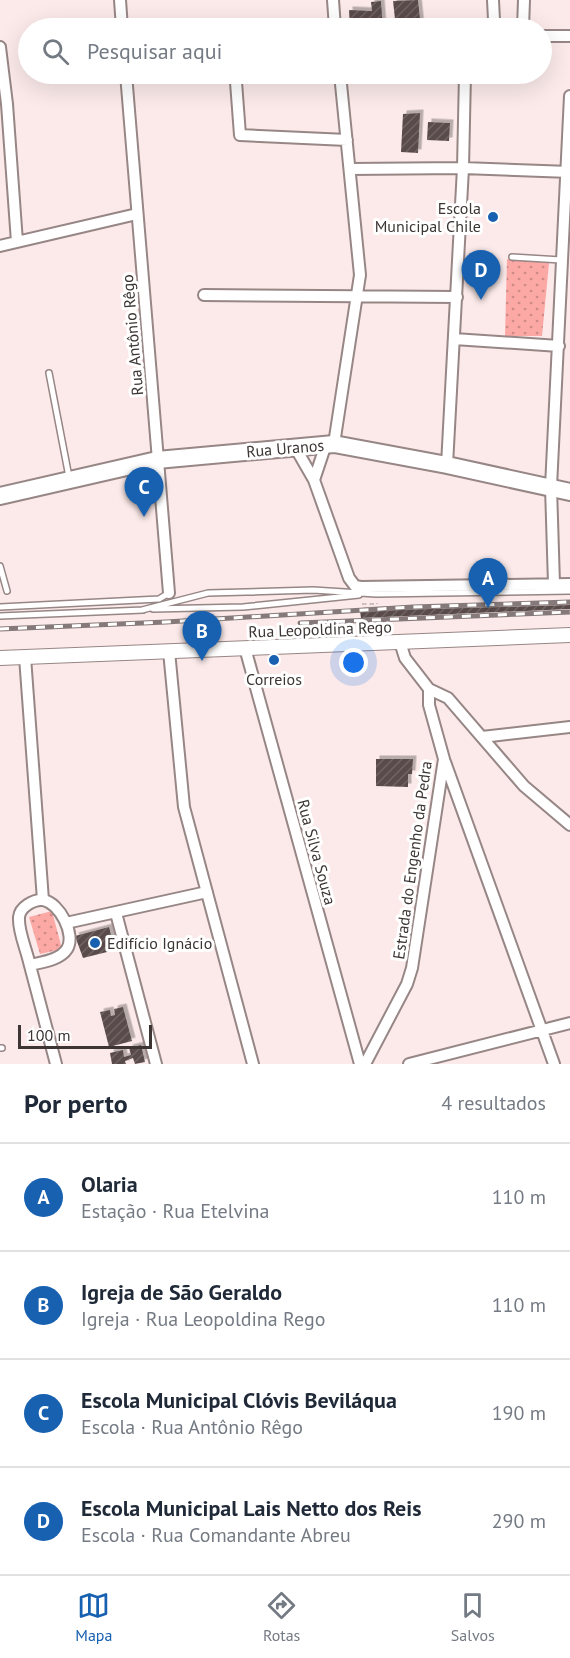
<!DOCTYPE html>
<html lang="pt">
<meta charset="utf-8">
<style>
body{margin:0;font-family:"PT Sans",sans-serif;background:#f2f2f3;color:#1f2937}
.scale{position:absolute;left:18px;bottom:15px;width:134px;box-sizing:border-box;padding-left:6px;border:3px solid #3c3534;border-top:0;font-size:16px;line-height:21px;white-space:nowrap;color:#3c3534;-webkit-text-stroke:4px #fff;paint-order:stroke}
.you{position:absolute;left:354px;top:663px;width:21px;height:21px;margin:-15px;border:4px solid #fff;border-radius:50%;background:#1a73e8;box-shadow:0 0 0 9px #1a73e833}
.badge{display:grid;place-items:center;width:39px;height:39px;border-radius:50%;background:#1860b0;color:#fff;font-size:20px;font-weight:700}
.pin{position:absolute;translate:-50% -50px;filter:drop-shadow(0 2px 3px #0008)}
.pin::after{content:'';position:absolute;top:32px;width:21px;height:18px;background:inherit;clip-path:polygon(0 0,100% 0,50% 100%)}
.list{margin:0;padding:0;list-style:none}
h2{display:flex;justify-content:space-between;align-items:center;height:78px;margin:0;padding:0 24px;font-size:26px}
h2 small{font-size:20px;font-weight:400;color:#747a83}
.list li{display:grid;grid-template-columns:39px 1fr auto;gap:18px;align-items:center;box-sizing:border-box;height:108px;padding:0 24px;border-top:2px solid #e0e1e3}
.list b{display:block;font-size:22px;white-space:nowrap}
.list p{margin:0;font-size:20px;white-space:nowrap;color:#747a83}
.list em{font-size:20px;font-style:normal;color:#747a83}
.icon{flex:none;width:33px;height:33px;fill:none;stroke:currentColor;stroke-width:2;stroke-linecap:round;stroke-linejoin:round}
.map{position:relative;flex:none;width:570px;height:1064px;overflow:hidden}
.search{position:absolute;background:#fff;box-shadow:0 6px 24px #0002;left:18px;right:18px;top:18px;height:66px;display:flex;align-items:center;gap:15px;box-sizing:border-box;padding:0 21px;border-radius:33px;color:#747a83;font-size:22px}
.sheet{height:510px;background:#fff}
nav{display:flex;justify-content:space-around;align-items:center;box-sizing:border-box;height:84px;border-top:2px solid #e0e1e3;background:#fff;font-size:16px;color:#747a83}
nav a{display:grid;justify-items:center;gap:3px}
nav .on{color:#1860b0}
.map>svg:first-child{display:block}
.park{fill:url(#park-dots)}
.building{fill:url(#building-hatch);filter:url(#shadow)}
.lines{fill:none;stroke-linecap:round;stroke-linejoin:round}
.service-casing{stroke:#968685;stroke-width:8}
.minor-casing{stroke:#968685;stroke-width:14}
.secondary-casing{stroke:#968685;stroke-width:16}
.primary-casing{stroke:#968685;stroke-width:20}
.path{stroke:#bfb1b0;stroke-width:1.5;stroke-dasharray:4.5 3;stroke-linecap:butt}
.service{stroke:#fff;stroke-width:5}
.minor{stroke:#fff;stroke-width:10}
.secondary{stroke:#fff;stroke-width:14}
.primary{stroke:#fff;stroke-width:16}
.rail-casing{stroke:#857a79;stroke-width:5}
.rail{stroke:#fff;stroke-width:3;stroke-dasharray:9;stroke-linecap:butt}
.poi-dot{fill:#1860b0;stroke:#fff;stroke-width:2}
.labels{text-anchor:middle;dominant-baseline:central;stroke-width:6;stroke-linejoin:round;paint-order:stroke}
.poi-label{font-size:16px;fill:#3c3534;stroke:#fff;text-anchor:end}
.street-label{font-size:16px;fill:#3c3534;stroke:#fff}
</style>
<div class="map">
<svg width="570" height="1064" viewBox="0 0 570 1064">
<defs>
<pattern id="park-dots" width="8" height="8" patternUnits="userSpaceOnUse" patternTransform="scale(1.5)"><rect width="8" height="8" fill="#fca8a5"/><path d="M2 2h.1M6 6h.1" fill="none" stroke="#cd8a87" stroke-width="1.8" stroke-linecap="round"/></pattern>
<pattern id="building-hatch" width="6" height="6" patternUnits="userSpaceOnUse" patternTransform="scale(1.5)"><rect width="6" height="6" fill="#5a4c4b"/><path d="M-1 1l2-2M0 6l6-6M5 7l2-2" fill="none" stroke="#6f6463"/></pattern>
<filter id="shadow"><feDropShadow dx="3.5" dy="-3.5" stdDeviation="0" flood-color="#0004"/></filter>
</defs>
<rect width="100%" height="100%" fill="#fbeae9"/>
<path class="park" d="M507 259 549 263 542 336H505Z
M52 911 62 949 40 954 29 917Z"/>
<path class="building" d="M418 0 421 28H396L393 1Z
M381 1 383 28H350L349 10 372 11 371 2Z
M420 113 418 153 401 152 403 114Z
M428 122 450 123 449 141 427 140Z
M570 605V609L361 618 360 611Z
M376 759H413L412 774H408V787L376 786Z
M109 927 115 950 83 958 75 936Z
M123 1007 132 1041 109 1047 100 1012 110 1010 111 1016 115 1015 114 1009Z
M141 1045 145 1062 135 1064 133 1058 125 1061 126 1064H112L110 1053 123 1050 124 1057 131 1055 129 1048Z"/>
<g class="lines">
<defs>
<path id="service" d="M512 257 561 260
M49 373 69 477
M0 566 7 591
M0 607 159 599 169 593
M153 609 243 607 359 595
M142 610 208 593 313 590 376 594 570 591
M0 616 143 610
M0 1048H2"/>
<path id="minor" d="M120 0 122 28
M333 0 335 28
M493 0 494 20
M523 28 524 0
M542 36H570
M0 47 7 104 17 242
M126 74 169 593
M236 82 240 135 347 140
M350 169 463 168 570 172
M0 246 137 214
M204 295 457 297
M454 339 559 346
M334 444 360 275 340 74
M295 447 314 480 349 578 355 586 361 587 570 584
M447 465 463 168 465 74
M314 480 326 444
M554 584 551 487 570 96
M245 648 360 1064
M169 651 184 807 253 1064
M25 657 43 900
M429 689 448 698 524 786 570 825
M482 737 570 727
M445 762 554 1064
M116 913 156 1064
M66 923 207 892
M30 965C42 962 60 960 67 949 76 935 60 903 43 900 34 899 20 907 19 917 18 930 25 946 28 958 37 993 47 1029 56 1064
M365 1064 407 984 412 968 444 759 429 705V689L405 658 400 642
M409 1064 570 1023"/>
<path id="secondary" d="M0 658 570 635"/>
<path id="primary" d="M0 496 157 460 334 444 447 465 570 492"/>
</defs>
<use href="#service" class="service-casing"/>
<use href="#minor" class="minor-casing"/>
<use href="#secondary" class="secondary-casing"/>
<use href="#primary" class="primary-casing"/>
<path class="path" d="M362 604H377V603"/>
<use href="#service" class="service"/>
<use href="#minor" class="minor"/>
<use href="#secondary" class="secondary"/>
<use href="#primary" class="primary"/>
<defs>
<path id="rail" d="M300 623 570 612
M0 629 166 622 413 607 570 602"/>
</defs>
<use href="#rail" class="rail-casing"/>
<use href="#rail" class="rail"/>
</g>
<g class="poi-dot">
<circle cx="493" cy="217" r="6"/>
<circle cx="274" cy="660" r="6"/>
<circle cx="95" cy="943" r="6"/>
</g>
<g class="labels">
<g class="poi-label">
<text x="481" y="208">Escola<tspan x="481" dy="18">Municipal Chile</tspan></text>
<text x="274" y="679" text-anchor="middle">Correios</text>
<text x="107" y="943" text-anchor="start">Edifício Ignácio</text>
</g>
<g class="street-label">
<text transform="translate(132 335) rotate(-95)">Rua Antônio Rêgo</text>
<text transform="translate(285 448) rotate(-5)">Rua Uranos</text>
<text transform="translate(320 629) rotate(-2)">Rua Leopoldina Rego</text>
<text transform="translate(317 852) rotate(75)">Rua Silva Souza</text>
<text transform="translate(412 860) rotate(-82)">Estrada do Engenho da Pedra</text>
</g>
</g>
</svg>
<div class="scale">100 m</div>
<div class="you"></div>
<div class="pin badge" style="left:488px;top:608px">A</div>
<div class="pin badge" style="left:202px;top:661px">B</div>
<div class="pin badge" style="left:144px;top:517px">C</div>
<div class="pin badge" style="left:481px;top:300px">D</div>
<div class="search"><svg class="icon" aria-label="search" viewBox="0 0 24 24"><circle cx="10" cy="10" r="6"/><path d="M15 15l6 6"/></svg>Pesquisar aqui</div>
</div>
<section class="sheet">
<h2>Por perto<small>4 resultados</small></h2>
<ul class="list">
<li><span class="badge">A</span><div><b>Olaria</b><p>Estação · Rua Etelvina</p></div><em>110 m</em></li>
<li><span class="badge">B</span><div><b>Igreja de São Geraldo</b><p>Igreja · Rua Leopoldina Rego</p></div><em>110 m</em></li>
<li><span class="badge">C</span><div><b>Escola Municipal Clóvis Beviláqua</b><p>Escola · Rua Antônio Rêgo</p></div><em>190 m</em></li>
<li><span class="badge">D</span><div><b>Escola Municipal Lais Netto dos Reis</b><p>Escola · Rua Comandante Abreu</p></div><em>290 m</em></li>
</ul>
</section>
<nav>
<a class="on"><svg class="icon" aria-label="map" viewBox="0 0 24 24"><path d="M3 6l6-2 6 2 6-2v14l-6 2-6-2-6 2zM9 4v14M15 6v14"/></svg>Mapa</a>
<a><svg class="icon" aria-label="directions" viewBox="0 0 24 24"><path d="M12 3l9 9-9 9-9-9zM9 14v-3h6M13 9l2 2-2 2"/></svg>Rotas</a>
<a><svg class="icon" aria-label="saved" viewBox="0 0 24 24"><path d="M7 4h10v16l-5-4-5 4z"/></svg>Salvos</a>
</nav>
